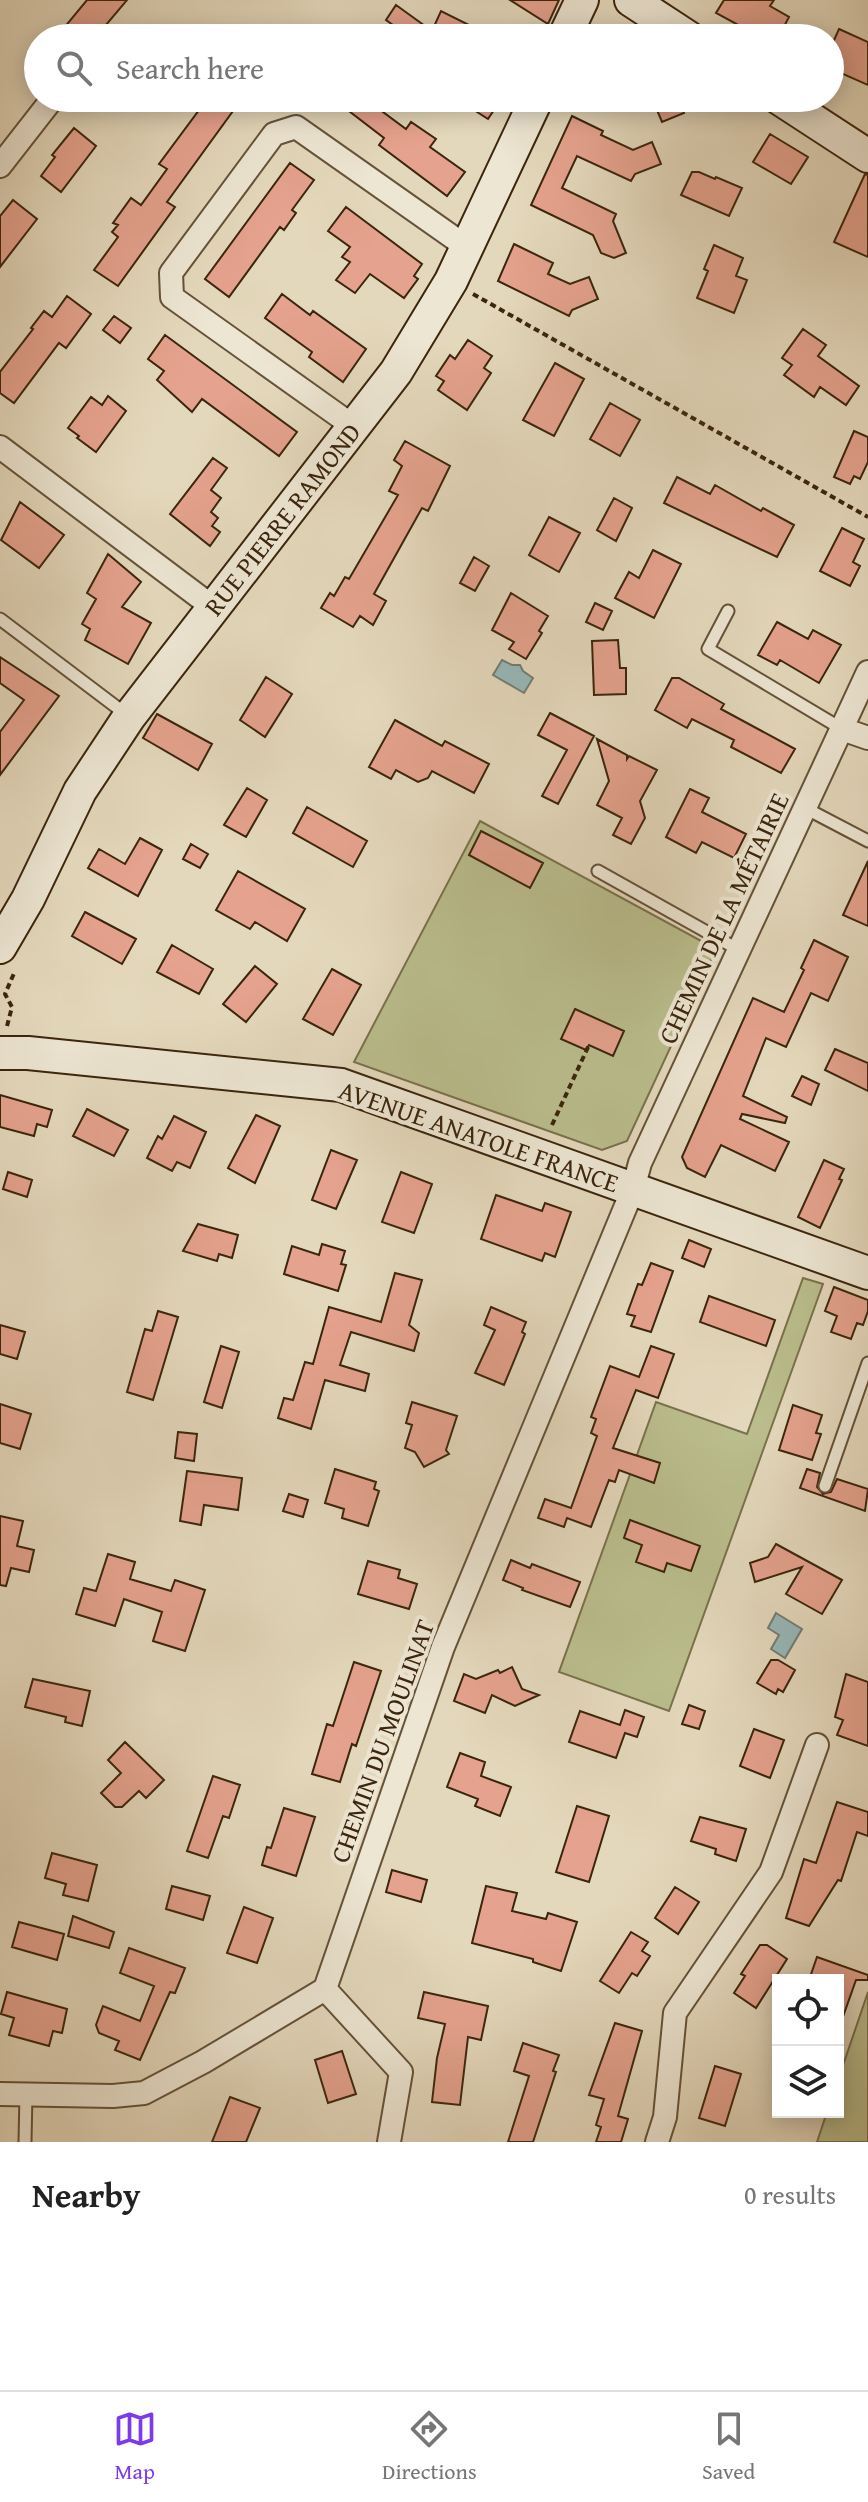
<!DOCTYPE html>
<meta charset="utf-8">
<style>
body{margin:0;font-family:"Gentium Book Plus",serif;background:#f2f2f2;color:#222}
.controls{position:absolute;right:24px;bottom:24px;display:grid;overflow:hidden;border-radius:0px;box-shadow:0 4px 20px #0003}
.controls button{width:72px;height:72px;display:grid;place-items:center;padding:0;border:0;border-bottom:2px solid #e0e0e0;background:#fff;color:#222;font:40px sans-serif}
.list{margin:0;padding:0;list-style:none}
h2{display:flex;justify-content:space-between;align-items:center;height:104px;margin:0;padding:0 32px;font-size:34px}
h2 small{font-size:26px;font-weight:400;color:#767676}
.icon{flex:none;width:44px;height:44px;fill:none;stroke:currentColor;stroke-width:2;stroke-linecap:round;stroke-linejoin:round}
.map{position:relative;flex:none;width:868px;height:2142px;overflow:hidden}
.search{position:absolute;background:#fff;box-shadow:0 4px 20px #0003;left:24px;right:24px;top:24px;height:88px;display:flex;align-items:center;gap:20px;box-sizing:border-box;padding:0 28px;border-radius:44px;color:#767676;font-size:30px}
.sheet{height:248px;background:#fff}
nav{display:flex;justify-content:space-around;align-items:center;box-sizing:border-box;height:112px;border-top:2px solid #e0e0e0;background:#fff;font-size:22px;color:#767676}
nav a{display:grid;justify-items:center;gap:4px}
nav .on{color:#7c3aed}
.map>svg:first-child{display:block}
.green{fill:#babd8d;stroke:#7a714c;stroke-width:2}
.water{fill:#98b8b9;stroke:#737d74;stroke-width:2}
.building{fill:#e5a28e;stroke:#3b250c;stroke-width:2}
.lines{fill:none;stroke-linecap:round;stroke-linejoin:round}
.lane-casing{stroke:#655238;stroke-width:15}
.street-casing{stroke:#655238;stroke-width:26}
.secondary-casing{stroke:#3b250c;stroke-width:36}
.path{stroke:#3b250c;stroke-width:4;stroke-dasharray:6 4;stroke-linecap:butt}
.lane{stroke:#ede6d3;stroke-width:11}
.street{stroke:#ede6d3;stroke-width:22}
.secondary{stroke:#ede6d3;stroke-width:32}
.labels{text-anchor:middle;dominant-baseline:central;stroke-width:8;stroke-linejoin:round;paint-order:stroke}
.street-label{font-size:26px;fill:#3b250c;stroke:#ede6d3}
</style>
<div class="map">
<svg width="868" height="2142" viewBox="0 0 868 2142">
<rect width="100%" height="100%" fill="#e4d8bc"/>
<filter id="stains"><feTurbulence type="fractalNoise" baseFrequency=".0025" numOctaves="4"/><feColorMatrix values="0 0 0 0 .2 0 0 0 0 .09 0 0 0 0 .02 0 0 0 .5 -.17"/></filter>
<radialGradient id="worn" r=".72"><stop offset=".6" stop-color="#630" stop-opacity="0"/><stop offset="1" stop-color="#630" stop-opacity=".3"/></radialGradient>
<path class="green" d="M480 821 716 949 627 1141 602 1150 354 1062Z
M803 1278 823 1284 669 1711 559 1672 656 1402 747 1434Z
M868 1992V2142H817L827 2112H838V2080Z"/>
<path class="water" d="M502 660 512 665H520L523 671 533 678 524 693 493 675Z
M776 1613 802 1629 785 1658 771 1649 779 1635 768 1628Z"/>
<path class="building" d="M87 0H127L95 38H75L63 29Z
M510 0H559L548 24Z
M724 0H774L770 6 789 17 778 38H762L716 13Z
M396 5 432 31 441 11 495 38H411L386 20Z
M839 29 868 42V85L834 70 839 60 830 56V49Z
M208 98H216L233 111 167 202 175 207 118 286 94 270 118 237 112 232 118 225 113 223 131 198 141 205 167 169 159 164Z
M332 98H381L375 106 406 129 411 122 436 139 430 147 465 172 447 196 379 145 384 138Z
M482 98H502L488 119 474 110Z
M652 98H678L684 113 662 122Z
M572 116 603 131 601 135 633 150 652 142 661 164 635 174 631 181 577 156 562 188 616 214 613 221 626 253 614 258 601 253 593 235 531 205Z
M74 128 96 146 61 192 41 176 55 157 52 155Z
M770 134 808 157 791 184 753 162Z
M290 163 314 180 292 210 296 213 284 230 280 227 229 297 205 279Z
M692 172H699L715 179 716 177 742 188 729 216 681 195Z
M865 174 868 175V257L834 242Z
M13 200 37 219 0 267V216Z
M346 207 422 264 414 276 418 279 404 298 370 274 355 293 336 280 350 262 342 257 350 247 328 231Z
M514 244 553 263 548 274 570 284 589 277 598 299 572 310 569 316 498 281Z
M714 245 743 258 736 276 747 280 734 313 697 298 708 271 704 269Z
M282 294 310 315 313 311 366 349 343 382 309 357 312 352 265 318Z
M67 296 91 314 66 348 59 343 14 403 0 393V372L33 329 31 328 44 311 52 317Z
M114 316 131 328 120 343 103 330Z
M803 329 826 345 818 356 859 386 846 405 820 387 814 397 784 375 792 365 782 358Z
M165 335 297 432 279 456 202 399 192 412 157 380 164 371 148 359Z
M468 340 492 356 484 368 491 373 467 410 438 390 444 381 436 376 450 355 455 359Z
M555 363 584 379 554 436 523 420Z
M108 396 126 411 96 452 77 438 79 436 68 428 91 397 102 405Z
M610 403 640 420 620 456 590 439Z
M854 431 868 437V462L860 479 854 476 850 484 834 477Z
M405 441 450 466 428 511 422 508 374 594 386 601 373 625 360 616 353 627 321 608 330 593 334 596 345 577 349 579 398 495 389 491 402 466 394 460Z
M213 458 227 468 211 490 221 498 211 512 218 518 212 526 220 532 210 546 170 514Z
M677 477 710 494 715 485 761 511 763 508 794 525 777 557 664 503Z
M614 498 632 508 616 541 597 530Z
M20 502 64 535 39 568 1 540Z
M549 517 580 533 559 572 529 555Z
M842 528 864 539 853 562 860 566 850 586 820 571Z
M653 550 681 564 654 618 615 598 629 572 639 578Z
M108 554 141 582 122 607 151 623 128 664 85 640 90 629 82 624 96 599 87 593Z
M474 557 489 566 475 591 460 583Z
M511 593 548 616 539 631 542 633 526 659 509 649 514 642 492 630Z
M595 603 612 611 603 630 586 622Z
M777 622 808 639 813 630 841 645 819 683 780 660 777 665 758 655Z
M618 640 620 668H626V694L594 695 592 641Z
M0 657 59 696 0 775V732L24 700 0 683Z
M266 677 292 694 265 737 240 720Z
M672 678H679L691 685 724 704 721 709 795 749 781 773 731 747 734 740 692 719 687 728 655 710Z
M550 713 594 736 558 804 542 796 567 750 538 735Z
M157 714 212 744 198 770 143 738Z
M395 720 442 746 445 741 489 764 474 793 432 771 428 778 418 782 396 770 391 779 369 767Z
M597 739 627 755V759L629 756 657 770 640 801 645 818 631 844 613 835 622 818 597 805 609 781Z
M247 788 267 800 246 837 224 825Z
M690 789 709 798 702 812 746 834 734 858 702 842 696 853 666 837Z
M307 807 367 841 353 867 293 833Z
M481 831 543 863 530 888 469 855Z
M140 838 162 850 138 896 88 868 99 849 125 864Z
M191 844 208 854 200 868 183 859Z
M868 861V926L843 915Z
M238 871 305 909 287 941 255 922 250 929 216 910Z
M85 912 136 939 122 964 72 936Z
M814 940 848 957 828 1001 811 993 786 1047 766 1038 743 1096 787 1117 785 1123 742 1114 740 1119 789 1142 775 1171 721 1145 705 1177 687 1168 682 1157 753 998 784 1012 804 970 801 968Z
M172 945 213 969 199 994 157 972Z
M255 966 277 984 246 1022 223 1004Z
M332 969 361 985 333 1035 303 1019Z
M575 1009 624 1031 613 1056 589 1045 586 1050 561 1039Z
M835 1049 868 1063V1091L825 1070Z
M802 1076 819 1084 811 1105 792 1096Z
M0 1095 52 1110 47 1127 37 1124 34 1136 0 1127Z
M87 1109 128 1130 114 1156 73 1136Z
M256 1115 280 1126 255 1183 228 1168Z
M174 1116 206 1132 190 1168 177 1162 172 1171 147 1158 158 1136 162 1139Z
M331 1150 357 1160 336 1209 312 1200Z
M824 1160 844 1169 839 1179 842 1180 820 1228 798 1217Z
M8 1172 32 1180 27 1197 3 1189Z
M401 1172 432 1184 414 1233 382 1222Z
M496 1195 542 1211 545 1203 571 1212 555 1257 545 1253 542 1261 481 1239Z
M198 1224 238 1235 232 1258 219 1254 217 1261 183 1251Z
M689 1240 711 1249 704 1267 682 1258Z
M322 1244 345 1251 341 1264 346 1265 338 1291 284 1274 292 1246 319 1255Z
M651 1263 673 1271 651 1332 631 1326 635 1316 627 1314 638 1284 642 1285Z
M395 1273 422 1280 409 1325 419 1333 414 1351 351 1332 340 1365 369 1374 365 1391 325 1380 311 1429 278 1418 284 1398 293 1400 305 1362 313 1364 329 1307 381 1322Z
M834 1287 868 1300V1311L863 1325 857 1323 851 1339 831 1332 837 1316 825 1311Z
M709 1296 775 1320 766 1346 700 1322Z
M491 1307 526 1322 522 1332 525 1334 504 1385 475 1373 495 1330 484 1325Z
M158 1311 178 1317 153 1400 127 1392 145 1329 152 1331Z
M0 1325 25 1332 17 1359 0 1354Z
M221 1346 239 1352 222 1408 204 1402Z
M651 1346 674 1354 658 1398 636 1390 613 1448 660 1463 654 1483 619 1470 615 1482 609 1480 591 1527 567 1518 564 1527 538 1518 545 1499 571 1508 597 1436 591 1433 596 1419 591 1417 610 1366 639 1377Z
M412 1402 457 1416 446 1450 449 1454 424 1467 415 1452 405 1448 412 1425 406 1423Z
M0 1404 31 1414 20 1449 0 1443Z
M793 1405 822 1415 816 1433 821 1434 812 1460 779 1450Z
M178 1432 197 1434 194 1461 175 1458Z
M335 1469 376 1482 374 1489 379 1491 368 1526 342 1518 344 1509 325 1503Z
M807 1469 820 1473 817 1487 823 1494 831 1492 837 1479 868 1489 865 1511 800 1488Z
M187 1471 242 1478 238 1510 204 1505 201 1525 180 1521Z
M289 1494 308 1500 303 1517 283 1511Z
M0 1516 23 1521 17 1546 34 1550 29 1572 11 1568 6 1586 0 1585Z
M630 1520 700 1546 691 1571 667 1563 664 1572 636 1562 642 1545 624 1538Z
M776 1544 842 1580 822 1614 786 1594 802 1567 755 1582 750 1563 768 1557Z
M108 1554 135 1562 130 1579 171 1591 175 1580 205 1590 185 1651 153 1641 162 1612 124 1599 115 1626 76 1614 84 1588 96 1591Z
M511 1560 530 1568 532 1564 580 1582 570 1607 522 1590 523 1588 503 1580Z
M368 1561 400 1570 398 1578 417 1584 409 1609 358 1594Z
M771 1660H778L795 1670 783 1692 778 1689 776 1694 757 1683Z
M354 1662 381 1671 356 1746 352 1744 340 1782 312 1774 327 1724 333 1726Z
M512 1667 522 1689 539 1695 515 1706 492 1695 485 1713 454 1701 464 1674 476 1679 498 1670 500 1673Z
M846 1674 868 1682V1746L837 1735 843 1720 835 1717Z
M33 1679 90 1691 82 1726 65 1722 66 1717 25 1707Z
M689 1705 705 1711 699 1729 682 1724Z
M625 1710 644 1717 637 1737 625 1733 616 1758 569 1742 580 1711 620 1725Z
M754 1729 784 1740 770 1778 740 1766Z
M125 1742 164 1780 146 1798 139 1791 122 1807H115L101 1793 121 1773 108 1760Z
M460 1753 485 1762 481 1776 511 1787 500 1816 475 1806 478 1799 447 1787Z
M213 1776 240 1785 229 1818 223 1816 208 1858 187 1851Z
M837 1802 868 1812V1836L857 1832 841 1881 838 1880 809 1926 786 1918 804 1859 816 1863Z
M577 1806 609 1816 589 1882 556 1872Z
M284 1808 315 1817 296 1876 262 1865 267 1847 271 1848Z
M700 1817 746 1829 736 1861 715 1854 716 1849 691 1841Z
M52 1853 97 1865 88 1901 63 1895 66 1884 45 1878Z
M392 1870 427 1880 421 1902 386 1892Z
M172 1886 210 1896 203 1920 166 1909Z
M486 1886 517 1893 512 1911 546 1919 548 1913 577 1922 561 1971 533 1962V1959L472 1943Z
M675 1887 699 1902 678 1934 655 1918Z
M244 1907 273 1918 257 1963 227 1953Z
M73 1916 114 1932 109 1948 68 1936Z
M19 1922 64 1934 57 1960 12 1947Z
M631 1932 648 1942 642 1951 650 1956 637 1976 632 1973 619 1993 600 1981Z
M760 1945H767L787 1959 756 2008 734 1993 745 1976 741 1974Z
M129 1948 185 1968 175 1993 170 1992 140 2060 115 2050 119 2041 99 2033 96 2025 103 2006 140 2021 154 1986 120 1973Z
M817 1957 868 1975V1980H856L840 2025 838 2024V1980H809Z
M7 1992 67 2009 62 2033 53 2031 49 2046 9 2035 14 2018 1 2014Z
M424 1992 488 2006 481 2040 468 2037 460 2105 432 2102 437 2058 445 2024 418 2018Z
M615 2023 642 2031 618 2116 628 2119 621 2142H596L601 2127 596 2125 604 2099 589 2095Z
M523 2043 559 2055 553 2071 556 2072 533 2142H508L529 2076 514 2071Z
M342 2051 356 2094 328 2103 315 2060Z
M715 2066 741 2074 725 2126 699 2118Z
M230 2097 260 2108 246 2142H212Z"/>
<g class="lines">
<defs>
<path id="lane" d="M728 611 708 649 842 729
M0 619 127 715
M805 808 868 841
M598 871 739 950
M825 1486 868 1363
M25 2142 26 2094"/>
<path id="street" d="M0 166 53 98
M353 426 172 297 171 273 274 134 296 127 468 248
M0 447 214 608
M842 729 868 738
M325 1989 401 2072 389 2142
M0 2094 113 2096 144 2093 203 2062 325 1989 443 1647 633 1189 640 1163 868 672
M657 2142 665 2117 675 2013 771 1872 817 1745"/>
<path id="secondary" d="M631 0 689 38
M564 38 582 0
M779 98 868 156
M0 947 28 899 80 791 129 717 396 372 451 281 537 98
M0 1053H28L341 1085 868 1273"/>
</defs>
<use href="#lane" class="lane-casing"/>
<use href="#street" class="street-casing"/>
<use href="#secondary" class="secondary-casing"/>
<path class="path" d="M473 294 868 517
M7 1026 12 1007 5 994 15 971
M552 1125 589 1045"/>
<use href="#lane" class="lane"/>
<use href="#street" class="street"/>
<use href="#secondary" class="secondary"/>
</g>
<g class="labels">
<g class="street-label">
<text transform="translate(282 519) rotate(-52)">RUE PIERRE RAMOND</text>
<text transform="translate(723 918) rotate(-65)">CHEMIN DE LA MÉTAIRIE</text>
<text transform="translate(479 1136) rotate(19)">AVENUE ANATOLE FRANCE</text>
<text transform="translate(382 1741) rotate(-70)">CHEMIN DU MOULINAT</text>
</g>
</g>
<rect width="100%" height="100%" filter="url(#stains)"/>
<rect width="100%" height="100%" fill="url(#worn)"/>
</svg>
<div class="controls">
<button><svg class="icon" aria-label="locate" viewBox="0 0 24 24"><circle cx="12" cy="12" r="6"/><path d="M12 2v4M12 18v4M2 12h4M18 12h4"/></svg></button>
<button><svg class="icon" aria-label="layers" viewBox="0 0 24 24"><path d="M12 4l9 5-9 5-9-5zM3 14l9 5 9-5"/></svg></button>
</div>
<div class="search"><svg class="icon" aria-label="search" viewBox="0 0 24 24"><circle cx="10" cy="10" r="6"/><path d="M15 15l6 6"/></svg>Search here</div>
</div>
<section class="sheet">
<h2>Nearby<small>0 results</small></h2>
<ul class="list">
</ul>
</section>
<nav>
<a class="on"><svg class="icon" aria-label="map" viewBox="0 0 24 24"><path d="M3 6l6-2 6 2 6-2v14l-6 2-6-2-6 2zM9 4v14M15 6v14"/></svg>Map</a>
<a><svg class="icon" aria-label="directions" viewBox="0 0 24 24"><path d="M12 3l9 9-9 9-9-9zM9 14v-3h6M13 9l2 2-2 2"/></svg>Directions</a>
<a><svg class="icon" aria-label="saved" viewBox="0 0 24 24"><path d="M7 4h10v16l-5-4-5 4z"/></svg>Saved</a>
</nav>
